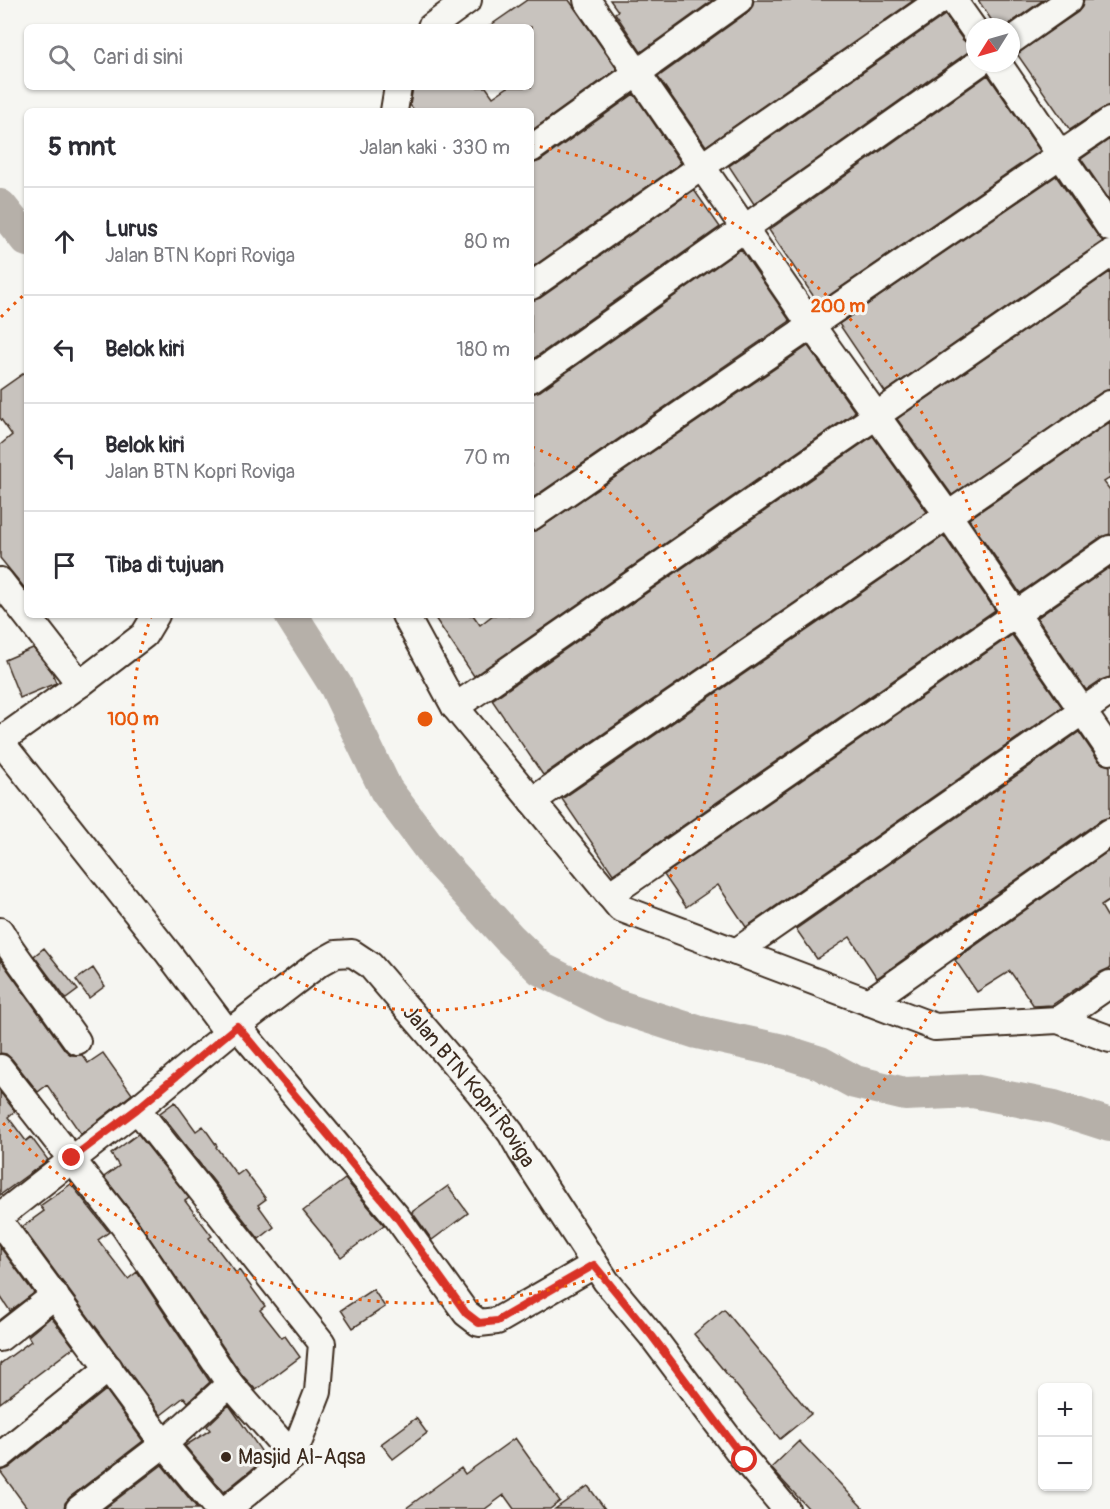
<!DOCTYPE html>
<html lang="id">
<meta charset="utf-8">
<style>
body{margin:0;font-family:Pangolin,sans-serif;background:#f2f2f3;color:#2b2b33}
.controls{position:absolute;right:18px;bottom:18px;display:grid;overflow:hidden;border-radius:9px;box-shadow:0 2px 4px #0004}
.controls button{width:54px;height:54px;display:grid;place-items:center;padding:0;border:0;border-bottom:2px solid #e1e1e2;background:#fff;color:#2b2b33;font:30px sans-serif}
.compass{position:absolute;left:966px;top:18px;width:54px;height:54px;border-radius:50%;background:#fff;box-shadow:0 2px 4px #0004;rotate:233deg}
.stop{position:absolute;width:18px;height:18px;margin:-14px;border:4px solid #d93025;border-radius:50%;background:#fff}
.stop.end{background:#d93025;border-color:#fff;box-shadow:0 2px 6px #0008}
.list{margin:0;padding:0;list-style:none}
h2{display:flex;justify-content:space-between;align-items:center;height:78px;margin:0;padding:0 24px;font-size:26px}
h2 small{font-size:20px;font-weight:400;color:#7c7c81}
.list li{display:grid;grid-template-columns:39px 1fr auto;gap:18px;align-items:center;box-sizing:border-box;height:108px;padding:0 24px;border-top:2px solid #e1e1e2}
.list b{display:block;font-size:22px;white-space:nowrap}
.list p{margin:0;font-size:20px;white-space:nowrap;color:#7c7c81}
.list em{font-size:20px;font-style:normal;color:#7c7c81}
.icon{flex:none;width:33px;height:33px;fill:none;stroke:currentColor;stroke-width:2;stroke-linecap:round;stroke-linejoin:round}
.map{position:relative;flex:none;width:1110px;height:1509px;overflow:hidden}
.search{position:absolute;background:#fff;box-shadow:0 2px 4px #0004;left:24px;top:24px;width:510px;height:66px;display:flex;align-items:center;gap:15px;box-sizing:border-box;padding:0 21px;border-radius:9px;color:#7c7c81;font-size:22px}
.panel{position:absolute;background:#fff;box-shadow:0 2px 4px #0004;left:24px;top:108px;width:510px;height:510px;border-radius:9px}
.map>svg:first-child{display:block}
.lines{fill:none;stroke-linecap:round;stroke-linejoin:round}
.river{stroke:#b6b0a9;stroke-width:34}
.building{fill:#c8c3be;stroke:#3b2a1e;stroke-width:1.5}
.minor-casing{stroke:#3b2a1e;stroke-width:30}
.minor{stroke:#f6f6f2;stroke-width:26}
.route{stroke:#d93025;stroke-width:8}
.ring{fill:none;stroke:#e8590c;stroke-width:3;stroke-dasharray:3 6}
.poi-dot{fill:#3b2a1e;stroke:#f6f6f2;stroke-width:2}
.labels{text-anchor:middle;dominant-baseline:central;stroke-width:6;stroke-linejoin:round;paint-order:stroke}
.street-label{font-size:21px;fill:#3b2a1e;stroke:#f6f6f2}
.poi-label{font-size:21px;fill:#3b2a1e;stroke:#f6f6f2;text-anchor:start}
.centre{fill:#e8590c;stroke:#f6f6f2;stroke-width:3}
.ring-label{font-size:18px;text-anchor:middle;font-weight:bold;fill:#e8590c;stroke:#f6f6f2;stroke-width:6;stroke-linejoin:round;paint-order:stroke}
</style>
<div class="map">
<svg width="1110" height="1509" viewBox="0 0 1110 1509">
<rect width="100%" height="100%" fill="#f6f6f2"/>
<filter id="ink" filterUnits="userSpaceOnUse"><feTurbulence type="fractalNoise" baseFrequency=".0167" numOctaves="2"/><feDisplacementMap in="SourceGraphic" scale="12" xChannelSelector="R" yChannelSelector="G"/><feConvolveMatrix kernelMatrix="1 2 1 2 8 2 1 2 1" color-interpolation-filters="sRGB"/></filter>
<g filter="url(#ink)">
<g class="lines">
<path class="river" d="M0 206 27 240
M291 615 336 686 386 790 440 862 509 938 541 969 613 1005 697 1032 779 1050 820 1063 855 1082 905 1094 973 1091 1054 1107 1110 1125"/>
</g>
<path class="building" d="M527 0H569L617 69 531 131V111H415L410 105 413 87H486L493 97 508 87H531V27H488Z
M610 0H713L641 52 615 13 618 11Z
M754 0H914L706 146 658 77 748 12 752 7Z
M978 0H1043L1005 27H996Z
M1084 0H1110V106L1102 109 1070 130 1017 54 1078 12 1082 7Z
M945 15 963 40 970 45 972 48 971 50 754 204 729 166Z
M988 75 1040 151 818 303 769 230Z
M634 94 681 163 531 268V164L540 161Z
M1110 139V201L1081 159Z
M1056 176 1098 236 1103 241 885 392 839 324Z
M694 190 720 227 533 359 531 357V301L540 298Z
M741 249 790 321 531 499V394L540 391Z
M1110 272V389L1102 392 952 495 897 419Z
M808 346 855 412 474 676 433 615H473L480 625 493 615H531V532L539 529Z
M27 371V591L0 558V445L12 435 0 418V390Z
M1110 422V478L1104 482 1110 490V534L1101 537 1020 593 969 519Z
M873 436 927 512 543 775 492 700Z
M944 536 995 610 613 874 562 799Z
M1110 567V677L1101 680 1086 690 1037 618Z
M1012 635 1062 707 746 927 718 885 686 907 664 875Z
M33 648 52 672 56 683 20 698 5 660Z
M1079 732 1098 760 1103 764 1110 766V817L1101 820 877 978 850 937 817 959 796 929Z
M1110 850V900L1101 906 1110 921V968L1101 972 1052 1005 1034 1006 1010 971 977 992 955 960Z
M44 948 78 990 66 999 34 956Z
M0 959 65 1050 71 1055H82L88 1063 103 1053 132 1094 81 1134 47 1085 38 1092 12 1059 6 1054 0 1053Z
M93 968 105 986 89 998 76 980Z
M0 1092 15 1111 8 1117 26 1141 31 1137 48 1160 0 1195Z
M175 1102 196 1131 203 1126 217 1146 216 1147 237 1175 244 1170 266 1199 258 1205 274 1227 259 1239 160 1113Z
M138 1134 189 1198 185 1201 212 1236 209 1238 236 1273 239 1270 265 1306 260 1310 282 1338 285 1336 300 1357 256 1390 242 1375 136 1218 104 1177 119 1166 111 1154Z
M345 1179 384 1225 341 1257 303 1211Z
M71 1184 109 1232 98 1240 128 1279 137 1272 210 1382 188 1402 184 1397 161 1415 22 1227 44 1211 40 1206Z
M448 1186 468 1213 432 1240 412 1212Z
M0 1247 34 1293 10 1311 0 1296Z
M373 1289 385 1307 353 1328 341 1310Z
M724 1309 811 1414 780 1439 694 1334Z
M51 1317 74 1347 0 1403V1364L31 1341 28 1336Z
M106 1390 143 1441 70 1497 65 1503 64 1509H28L0 1471 9 1468Z
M229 1405 266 1458 224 1492 185 1446 210 1430 207 1426Z
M416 1418 427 1433 393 1459 381 1444Z
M515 1438 560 1501 550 1509H514L504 1495 485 1509H405L461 1468 465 1474Z
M799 1441 864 1509H809L781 1479 771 1468Z
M162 1465 198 1509H104Z
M588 1486 605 1509H555Z"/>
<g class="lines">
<defs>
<g id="minor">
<path d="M587 0 811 325 948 515 1110 751"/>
<path d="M953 0 975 31"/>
<path d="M431 27 468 0"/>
<path d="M1011 41 1069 0"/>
<path d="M998 63 1110 228"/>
<path d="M394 111 398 87"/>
<path d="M531 149 739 0"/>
<path d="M531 286 940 0"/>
<path d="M531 379 979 63"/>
<path d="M531 517 1110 121"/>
<path d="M0 581 80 684"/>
<path d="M405 615 455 707 620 908 935 1027 1058 1020 1110 1039"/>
<path d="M455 707 1110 254"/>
<path d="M0 741 169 954 228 1033"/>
<path d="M0 741 80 684 144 635 156 615"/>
<path d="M532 801 1110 404"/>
<path d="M609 895 1110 549"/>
<path d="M0 931 11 949 77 1041"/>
<path d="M736 952 1110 692"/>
<path d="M869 1002 1110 832"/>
<path d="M1058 1020 1110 984"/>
<path d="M237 1026 396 1216 466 1313 479 1323 497 1321 594 1265"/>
<path d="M0 1068 124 1226 230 1384 293 1456 227 1509"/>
<path d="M137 1109 322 1343 318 1392 293 1456"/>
<path id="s1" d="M0 1216 137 1109 237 1026 318 964 336 954 352 953 370 965 479 1092 511 1133 521 1151 606 1281 652 1336 745 1460 786 1509"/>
<path d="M0 1222 164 1444 218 1509"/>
<path d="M0 1338 55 1295"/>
<path d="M0 1456 109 1368"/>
<path d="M79 1509 164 1444 230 1384"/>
</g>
</defs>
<use href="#minor" class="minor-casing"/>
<use href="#minor" class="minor"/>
</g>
</g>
<g class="lines" filter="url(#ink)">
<path class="route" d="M72 1158 137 1109 237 1026 396 1216 466 1313 479 1323 497 1321 594 1265 652 1336 745 1460"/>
</g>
<g class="ring">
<path d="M532 447A292 292 0 1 1 151 617"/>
<path d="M1 317A584 584 0 0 1 27 292M531 145A584 584 0 1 1 1 1121"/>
</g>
<circle class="poi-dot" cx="226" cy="1457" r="6"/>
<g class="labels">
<g class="street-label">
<text stroke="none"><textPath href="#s1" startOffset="621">Jalan BTN Kopri Roviga</textPath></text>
</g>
<g class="poi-label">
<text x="238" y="1457">Masjid Al-Aqsa</text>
</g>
</g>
<circle cx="425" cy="719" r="9" class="centre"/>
<g class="ring-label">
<text x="838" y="312">200 m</text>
<text x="133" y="725">100 m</text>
</g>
</svg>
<div class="controls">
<button>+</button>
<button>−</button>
</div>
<svg class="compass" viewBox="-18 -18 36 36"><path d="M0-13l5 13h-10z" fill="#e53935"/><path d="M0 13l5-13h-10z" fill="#7c7c81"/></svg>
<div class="stop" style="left:745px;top:1460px"></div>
<div class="stop end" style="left:72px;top:1158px"></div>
<div class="search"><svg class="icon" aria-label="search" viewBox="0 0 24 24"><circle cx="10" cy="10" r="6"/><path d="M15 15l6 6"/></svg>Cari di sini</div>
<section class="panel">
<h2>5 mnt<small>Jalan kaki · 330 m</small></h2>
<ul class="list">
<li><svg class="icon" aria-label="ahead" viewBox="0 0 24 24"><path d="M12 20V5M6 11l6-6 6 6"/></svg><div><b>Lurus</b><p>Jalan BTN Kopri Roviga</p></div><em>80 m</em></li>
<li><svg class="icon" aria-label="left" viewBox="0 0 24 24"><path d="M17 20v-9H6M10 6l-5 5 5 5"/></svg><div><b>Belok kiri</b></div><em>180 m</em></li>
<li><svg class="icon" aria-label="left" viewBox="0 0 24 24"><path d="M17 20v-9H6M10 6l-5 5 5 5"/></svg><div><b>Belok kiri</b><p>Jalan BTN Kopri Roviga</p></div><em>70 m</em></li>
<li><svg class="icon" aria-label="arrive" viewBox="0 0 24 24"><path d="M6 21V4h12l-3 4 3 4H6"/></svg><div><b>Tiba di tujuan</b></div></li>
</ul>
</section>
</div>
